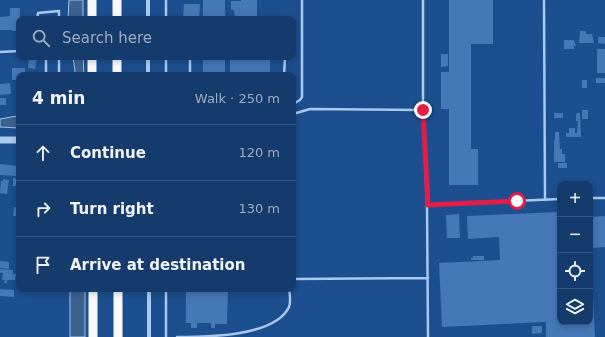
<!DOCTYPE html>
<meta charset="utf-8">
<style>
body{margin:0;font-family:"DejaVu Sans",sans-serif;background:#1d4271;color:#f1f3f6}
.controls{position:absolute;right:12px;bottom:12px;display:grid;overflow:hidden;border-radius:8px;box-shadow:0 2px 6px #0003}
.controls button{width:36px;height:36px;display:grid;place-items:center;padding:0;border:0;border-bottom:1px solid #33557e;background:#143b6b;color:#f1f3f6;font:20px sans-serif}
.stop{position:absolute;width:12px;height:12px;margin:-9px;border:3px solid #e11d48;border-radius:50%;background:#fff}
.stop.end{background:#e11d48;border-color:#fff;box-shadow:0 1px 4px #0008}
.list{margin:0;padding:0;list-style:none}
h2{display:flex;justify-content:space-between;align-items:center;height:52px;margin:0;padding:0 16px;font-size:17px}
h2 small{font-size:13px;font-weight:400;color:#9dadc1}
.list li{display:grid;grid-template-columns:26px 1fr auto;gap:12px;align-items:center;box-sizing:border-box;height:56px;padding:0 16px;border-top:1px solid #33557e}
.list b{display:block;font-size:15px;white-space:nowrap}
.list em{font-size:13px;font-style:normal;color:#9dadc1}
.icon{flex:none;width:22px;height:22px;fill:none;stroke:currentColor;stroke-width:2;stroke-linecap:round;stroke-linejoin:round}
.map{position:relative;flex:none;width:605px;height:337px;overflow:hidden}
.search{position:absolute;background:#143b6b;box-shadow:0 2px 6px #0003;left:16px;top:16px;width:280px;height:44px;display:flex;align-items:center;gap:10px;box-sizing:border-box;padding:0 14px;border-radius:8px;color:#9dadc1;font-size:15px}
.panel{position:absolute;background:#143b6b;box-shadow:0 2px 6px #0003;left:16px;top:72px;width:280px;height:220px;border-radius:8px}
.map>svg:first-child{display:block}
.water{fill:#3c6290;stroke:#9cc4f0}
.building{fill:#4478b7}
.lines{fill:none;stroke-linecap:round;stroke-linejoin:round}
.service{stroke:#a9c9ee;stroke-width:2.5}
.minor{stroke:#a9c9ee;stroke-width:4}
.tertiary{stroke:#a9c9ee;stroke-width:7}
.trunk{stroke:#f8faff;stroke-width:9}
.route{stroke:#e11d48;stroke-width:5}
</style>
<div class="map">
<svg width="605" height="337" viewBox="0 0 605 337">
<rect width="100%" height="100%" fill="#1b4f8f"/>
<path class="water" d="M69 0H83V19H68Z
M73 57H83L84 75H73L75 71Z
M17 116H19V125L18 128 0 127V119Z
M70 289H85V337H70Z"/>
<path class="building" d="M203 0H225V19H203Z
M241 0H257V19H241Z
M449 0H493V44H471V149H478V185H449V109H441V72H449Z
M231 1H241V10H231Z
M184 4H200L199 19H183Z
M10 8H20L19 31H12L11 30H0V17L10 16Z
M234 10H241V18H235Z
M580 31H586V34H592L594 43H579Z
M598 37H605V44L598 43Z
M564 40H574L576 46H574V49H564Z
M597 49H605V73H597Z
M441 54H448V66L441 67Z
M29 57 37 58 35 69 28 68Z
M203 57H225V75H203Z
M230 57H270V75H230Z
M12 68H25V75H19V80H12Z
M596 78H605V83H596Z
M582 80H587V88H582Z
M10 83 11 94 0 95V84Z
M0 98H6V105H0Z
M582 110H588V119H582Z
M554 113H563V118H554Z
M578 113H580L581 137H566V133H569V128H575V133H577L578 121H576V114Z
M555 132H559L560 149H562V154H565V162H554V140H555Z
M558 163H567V168H558Z
M0 164 19 166V176L0 175Z
M13 178 19 179V186H13Z
M3 179 9 180 7 194 0 193 1 181H3Z
M14 207 19 208V216H13Z
M558 212 559 218H560V322H590V217L605 216V247L591 248 595 337H546V322L442 327 439 263 500 260 499 237 468 239 467 216Z
M459 214 460 238H447L446 215Z
M473 256H484V260H471V258H473Z
M0 261 9 262V269L0 268Z
M0 269 13 270V274H16L15 280H7V283H4L5 280H2L3 273H0Z
M0 289 14 290V297L0 296Z
M186 289H228L227 324H215V328H211V323H197V328H191V323H186Z
M532 326H542V333L532 334Z"/>
<g class="lines">
<path class="service" d="M166 0V19
M423 0V110L427 205 428 337
M544 0 545 199
M37 19 38 13 59 11V19
M0 52 19 51
M59 57V75
M166 57V75
M190 57V75
M46 75V57
M284 75 285 57
M293 104 300 100 302 97V0
M293 114 310 109 423 110
M18 140 19 152
M590 198H605
M427 205 560 199
M293 279 428 278
M166 289V337
M177 337C205 337 275 337 289 307 291 302 290 295 289 289"/>
<path class="minor" d="M148 19V0
M148 75V57
M149 289V337"/>
<path class="tertiary" d="M0 140H19"/>
<path class="trunk" d="M92 0V19
M117 19V0
M92 57V75
M117 57V75
M93 289V337
M118 289V337"/>
</g>
<g class="lines">
<path class="route" d="M423 110 428 205 517 201"/>
</g>
</svg>
<div class="controls">
<button>+</button>
<button>−</button>
<button><svg class="icon" aria-label="locate" viewBox="0 0 24 24"><circle cx="12" cy="12" r="6"/><path d="M12 2v4M12 18v4M2 12h4M18 12h4"/></svg></button>
<button><svg class="icon" aria-label="layers" viewBox="0 0 24 24"><path d="M12 4l9 5-9 5-9-5zM3 14l9 5 9-5"/></svg></button>
</div>
<div class="stop" style="left:517px;top:201px"></div>
<div class="stop end" style="left:423px;top:110px"></div>
<div class="search"><svg class="icon" aria-label="search" viewBox="0 0 24 24"><circle cx="10" cy="10" r="6"/><path d="M15 15l6 6"/></svg>Search here</div>
<section class="panel">
<h2>4 min<small>Walk · 250 m</small></h2>
<ul class="list">
<li><svg class="icon" aria-label="ahead" viewBox="0 0 24 24"><path d="M12 20V5M6 11l6-6 6 6"/></svg><div><b>Continue</b></div><em>120 m</em></li>
<li><svg class="icon" aria-label="right" viewBox="0 0 24 24"><path d="M7 20v-9h11M14 6l5 5-5 5"/></svg><div><b>Turn right</b></div><em>130 m</em></li>
<li><svg class="icon" aria-label="arrive" viewBox="0 0 24 24"><path d="M6 21V4h12l-3 4 3 4H6"/></svg><div><b>Arrive at destination</b></div></li>
</ul>
</section>
</div>
